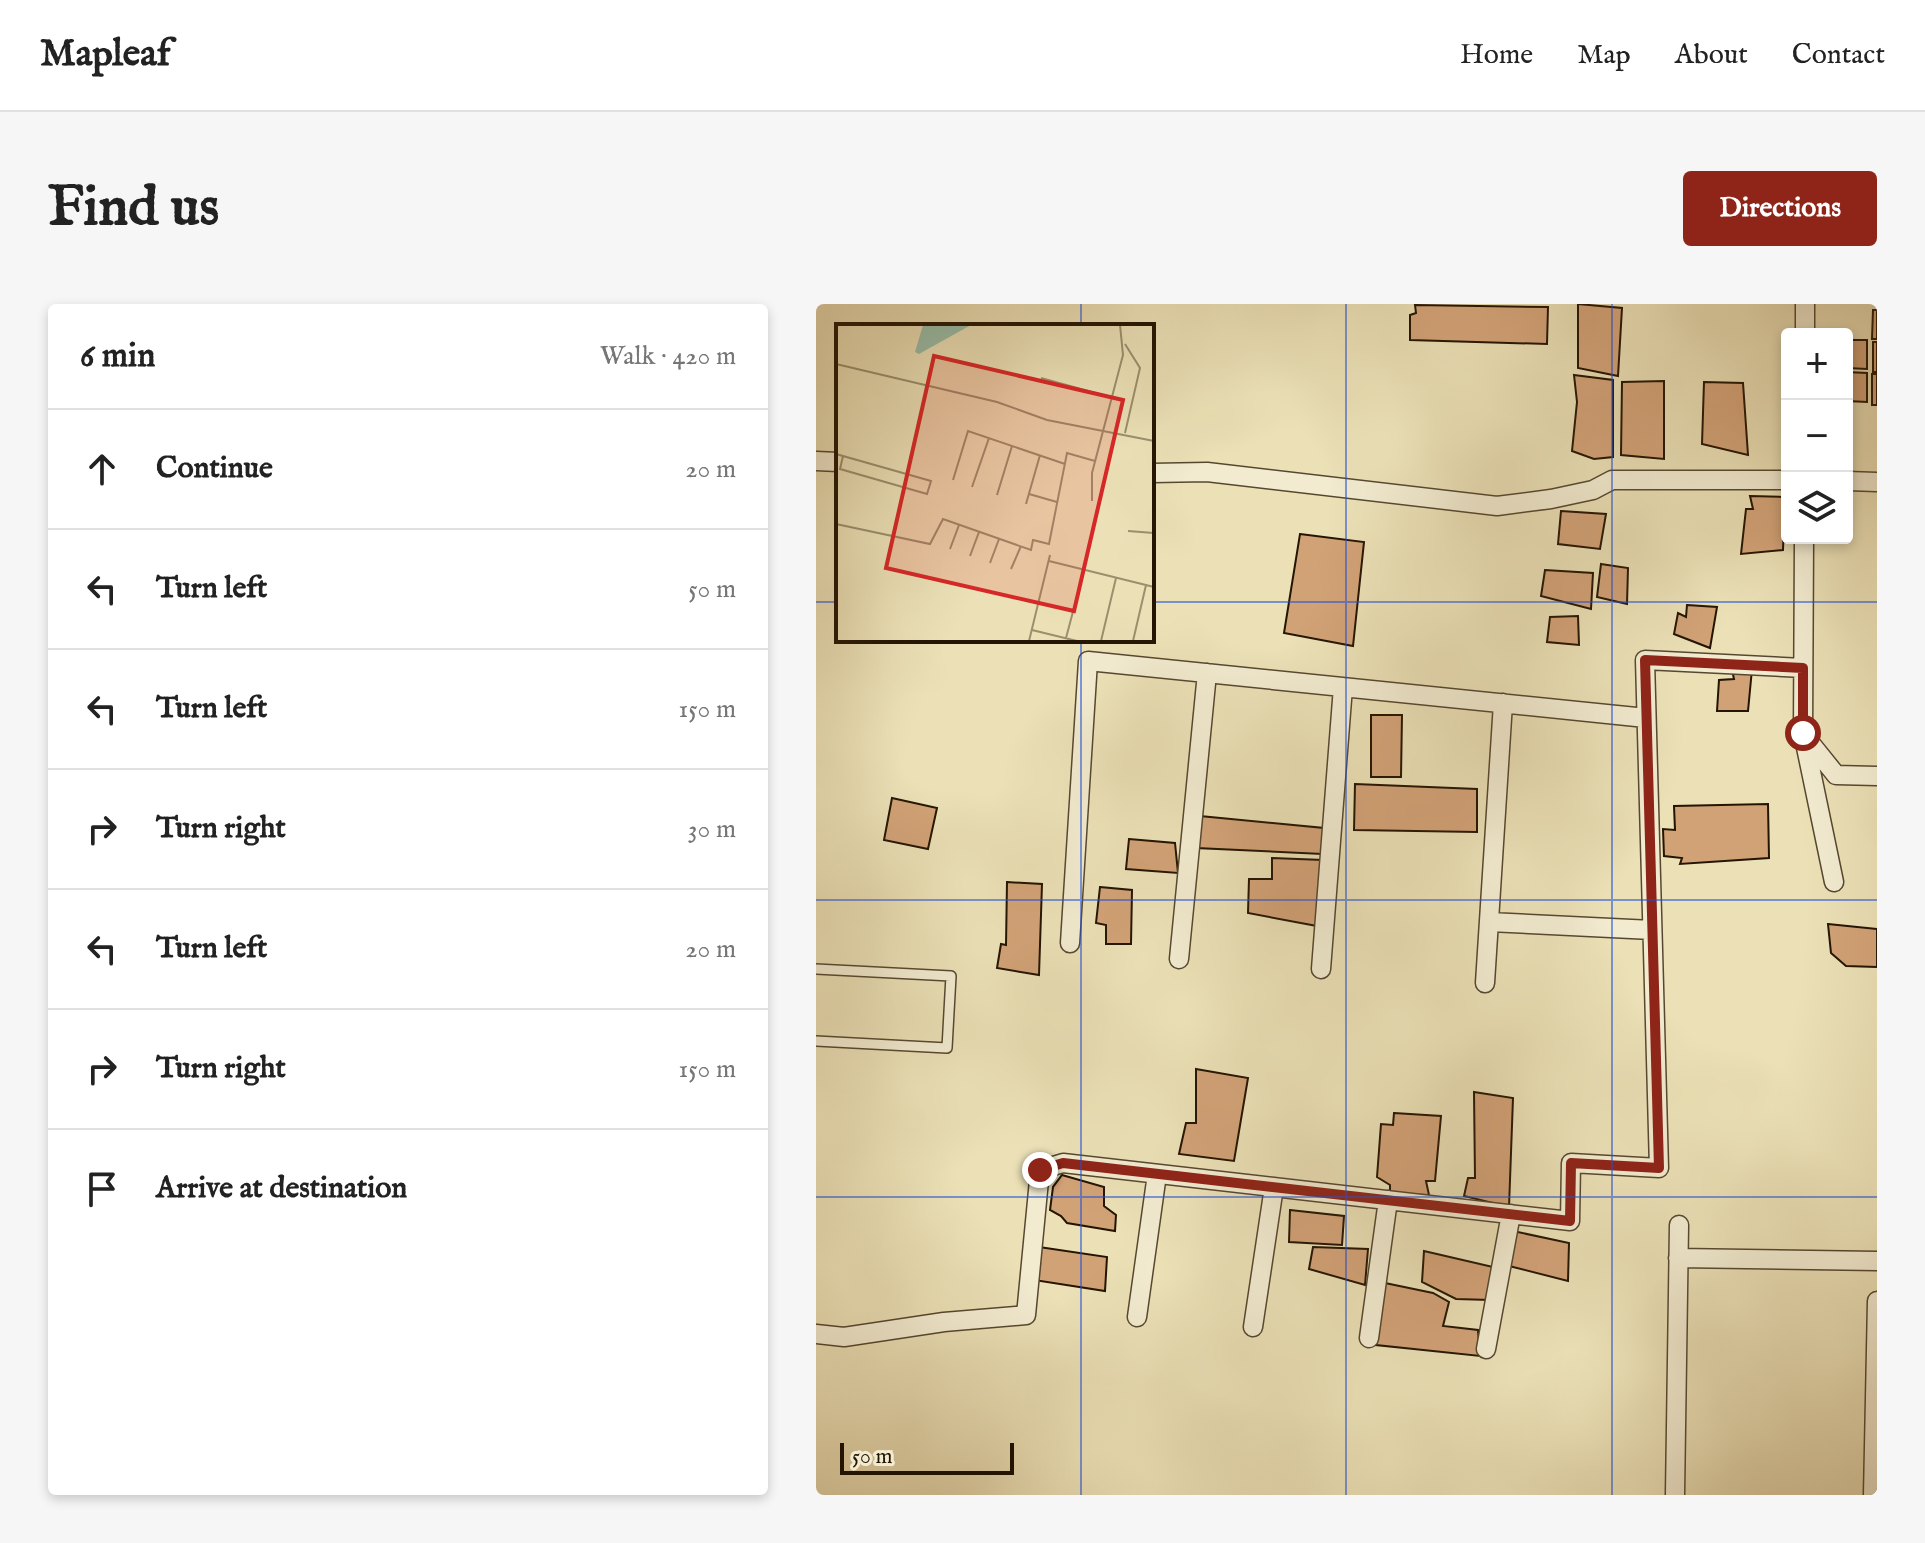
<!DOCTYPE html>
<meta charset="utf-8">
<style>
body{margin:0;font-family:"IM FELL English",serif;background:#f6f6f6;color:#222}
.controls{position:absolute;right:24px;top:24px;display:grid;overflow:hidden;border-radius:8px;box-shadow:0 4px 12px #0003}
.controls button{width:72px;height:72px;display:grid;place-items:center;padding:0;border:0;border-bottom:2px solid #e0e0e0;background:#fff;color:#222;font:40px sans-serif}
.scale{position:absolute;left:24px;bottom:20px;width:174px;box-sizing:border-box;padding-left:8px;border:4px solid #241503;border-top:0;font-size:22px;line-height:28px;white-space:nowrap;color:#241503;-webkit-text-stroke:6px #f2ebd0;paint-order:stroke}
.stop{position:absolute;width:24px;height:24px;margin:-18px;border:6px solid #8f2418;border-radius:50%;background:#fff}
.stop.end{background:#8f2418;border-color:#fff;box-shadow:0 2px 8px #0008}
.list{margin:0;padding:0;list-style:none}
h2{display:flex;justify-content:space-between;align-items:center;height:104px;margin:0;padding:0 32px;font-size:34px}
h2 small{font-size:26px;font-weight:400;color:#767676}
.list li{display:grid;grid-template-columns:52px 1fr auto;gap:24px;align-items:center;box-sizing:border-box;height:120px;padding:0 32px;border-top:2px solid #e0e0e0}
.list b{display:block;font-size:30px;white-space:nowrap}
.list em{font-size:26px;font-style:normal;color:#767676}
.icon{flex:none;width:44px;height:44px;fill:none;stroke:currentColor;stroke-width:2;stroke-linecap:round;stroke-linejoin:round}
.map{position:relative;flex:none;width:1061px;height:1191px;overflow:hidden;border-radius:8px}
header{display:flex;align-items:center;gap:48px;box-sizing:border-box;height:112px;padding:0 40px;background:#fff;border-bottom:2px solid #e0e0e0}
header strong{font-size:38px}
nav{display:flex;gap:44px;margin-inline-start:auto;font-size:28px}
.intro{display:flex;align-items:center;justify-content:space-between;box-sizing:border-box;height:192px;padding:0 48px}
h1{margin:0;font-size:56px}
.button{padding:20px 36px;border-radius:8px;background:#8f2418;color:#fff;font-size:28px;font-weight:700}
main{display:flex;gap:48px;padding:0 48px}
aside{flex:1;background:#fff;border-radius:8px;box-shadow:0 4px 12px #0003}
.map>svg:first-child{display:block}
.building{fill:#d2a277;stroke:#241503;stroke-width:2}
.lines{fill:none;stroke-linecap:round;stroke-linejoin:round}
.service-casing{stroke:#564830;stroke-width:12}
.minor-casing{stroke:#564830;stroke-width:21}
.service{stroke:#f2ebd0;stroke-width:9}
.minor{stroke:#f2ebd0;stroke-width:18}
.route{stroke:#8f2418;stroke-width:10}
.grid{fill:none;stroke:#1d4ed8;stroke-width:2;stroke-opacity:0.55}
.inset-road{fill:none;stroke:#9b8f6e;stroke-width:2}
.view{fill:#d62828;fill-opacity:0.15;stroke:#d62828;stroke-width:4}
.inset-edge{fill:none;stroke:#241503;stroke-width:4}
</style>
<header>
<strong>Mapleaf</strong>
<nav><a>Home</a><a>Map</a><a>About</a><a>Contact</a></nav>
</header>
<div class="intro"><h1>Find us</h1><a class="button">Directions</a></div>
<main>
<aside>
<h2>6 min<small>Walk · 420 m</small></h2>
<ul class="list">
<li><svg class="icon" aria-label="ahead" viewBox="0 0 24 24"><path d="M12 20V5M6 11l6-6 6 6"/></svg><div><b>Continue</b></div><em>20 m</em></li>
<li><svg class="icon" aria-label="left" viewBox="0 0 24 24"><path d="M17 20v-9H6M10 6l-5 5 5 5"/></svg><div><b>Turn left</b></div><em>50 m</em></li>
<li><svg class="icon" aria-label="left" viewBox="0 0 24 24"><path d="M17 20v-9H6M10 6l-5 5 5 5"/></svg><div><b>Turn left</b></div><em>150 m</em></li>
<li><svg class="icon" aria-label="right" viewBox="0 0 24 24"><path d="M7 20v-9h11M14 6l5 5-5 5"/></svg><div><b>Turn right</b></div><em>30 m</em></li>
<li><svg class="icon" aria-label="left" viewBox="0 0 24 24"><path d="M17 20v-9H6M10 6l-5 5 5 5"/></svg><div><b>Turn left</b></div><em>20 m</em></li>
<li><svg class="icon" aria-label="right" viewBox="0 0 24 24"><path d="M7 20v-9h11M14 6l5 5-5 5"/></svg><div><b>Turn right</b></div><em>150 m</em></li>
<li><svg class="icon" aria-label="arrive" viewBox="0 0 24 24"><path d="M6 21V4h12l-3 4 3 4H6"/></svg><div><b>Arrive at destination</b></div></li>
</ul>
</aside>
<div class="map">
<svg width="1061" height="1191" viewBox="0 0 1061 1191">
<rect width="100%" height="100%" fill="#ebe0b6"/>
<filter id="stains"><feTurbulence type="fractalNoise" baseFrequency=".0025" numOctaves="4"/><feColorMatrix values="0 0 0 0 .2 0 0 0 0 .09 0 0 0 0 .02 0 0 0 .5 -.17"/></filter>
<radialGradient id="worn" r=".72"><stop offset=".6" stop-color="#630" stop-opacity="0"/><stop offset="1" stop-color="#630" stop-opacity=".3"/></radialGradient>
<path class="building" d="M762 0 806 4 802 72 762 64Z
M599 1 732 3 731 40 594 36V11L600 9Z
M1057 6H1061V35H1056Z
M1031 36H1051V65L1031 64Z
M1057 38H1061V68H1057Z
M1031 68 1051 69V98L1031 97Z
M1056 70H1061V101H1056Z
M758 71 797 76V153L778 155 756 147 761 98Z
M848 77V155L805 151 806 78Z
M888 78 927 79 932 151 886 140Z
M934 192 969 193 967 246 925 250 930 205H937Z
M745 207 790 210 784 245 742 240Z
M484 230 548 238 537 342 468 329Z
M785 260 812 264 811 300 781 293Z
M729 266 777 269 775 305 725 292Z
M871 301 901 303 894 344 858 330 862 309 870 313Z
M762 312 763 341 731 338 734 313Z
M936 365 932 407H901L903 376 918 375 916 366Z
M555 411H586L585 473H555Z
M539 480 661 485V528L538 526Z
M76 494 121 504 112 545 68 536Z
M952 500 953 554 864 560 866 554 848 552 847 525 859 526 858 502Z
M384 512 508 524 506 550 380 544Z
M313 535 359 539 362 569 310 565Z
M456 554 507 556 501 622 432 609 433 575H456Z
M191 578 226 580 223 671 181 664 185 640 190 641Z
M284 583 316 586 315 640H290V621L280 619Z
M1012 620 1061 625V663L1030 662 1015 649Z
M380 765 432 774 418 857 363 850 370 819H380Z
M658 788 697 794 693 903 648 892 652 874H659Z
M578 809 625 812 619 877H610L613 891 574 890V881L561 873 565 820 577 821Z
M246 871 288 883V902L300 911 299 927 251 919 245 912 234 906 237 883Z
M474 906 528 912 526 941 473 938Z
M697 927 753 939 752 977 693 962Z
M223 943 291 953 289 987 218 976Z
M497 943 552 945 549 981 493 965Z
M608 947 677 963 674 996 640 995 606 978Z
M569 979 617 989 633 998 627 1022 662 1026 664 1052 560 1041Z"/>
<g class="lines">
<defs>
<path id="service" d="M0 665 135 672 131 744 0 737"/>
<path id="minor" d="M989 30V0
M0 157 22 158
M336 169 391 168 681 202 735 195 777 186 796 176H971
M1031 177 1061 178
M988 234 987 429 1018 578
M991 435 1020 471 1061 472
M673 618 836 626
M254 639 272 357 830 414
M363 655 391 369
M505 665 527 383
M669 679 687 399
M862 954 1061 957
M321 1013 341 870
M437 1023 458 883
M0 1030 28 1033 128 1018 210 1011 224 866 247 859 754 917 755 859 843 864 829 356 987 364
M553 1034 572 896
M670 1045 695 910
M859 1191 863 921
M1057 1191 1061 997"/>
</defs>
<use href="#service" class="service-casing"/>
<use href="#minor" class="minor-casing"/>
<use href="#service" class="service"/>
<use href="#minor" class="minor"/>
</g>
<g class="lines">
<path class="route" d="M224 866 247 859 754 917 755 859 843 864 829 356 987 364V429"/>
</g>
<path class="grid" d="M265 0V22M530 0V1191M796 0V1191M0 298H22M336 298H1061M265 336V1191M0 596H1061M0 893H1061"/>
<g transform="translate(20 20)">
<rect width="318" height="318" fill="#ebe0b6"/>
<path d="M87 1H135L83 30 79 28Z" fill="#99bea9"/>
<path class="inset-road" d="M0 40 161 78 211 96 318 117M205 54 274 73M289 109 304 44 289 20M0 130 7 132 95 157 91 170 4 145 7 132M117 156 132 107 229 140M136 163 153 114M193 170 221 178M161 171 176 122M256 177V149L287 31 284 1M190 180 204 131M0 200 94 220 107 195 195 226 197 216 213 220 231 129 259 137M292 207 318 209M114 225 123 201M134 232 143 208M213 237 318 263M154 239 163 215M175 245 185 222M196 306 241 317M230 314 248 246M193 317 214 231M265 317 280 254M297 317 310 261"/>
<path class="view" d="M98 32 287 76 238 287 50 244Z"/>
<rect width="318" height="318" class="inset-edge"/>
</g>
<rect width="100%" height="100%" filter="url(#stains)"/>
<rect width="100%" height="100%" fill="url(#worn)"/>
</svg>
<div class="controls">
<button>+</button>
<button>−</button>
<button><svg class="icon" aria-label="layers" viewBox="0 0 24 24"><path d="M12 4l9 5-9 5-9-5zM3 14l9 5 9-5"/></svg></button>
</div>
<div class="scale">50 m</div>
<div class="stop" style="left:987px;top:429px"></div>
<div class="stop end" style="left:224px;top:866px"></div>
</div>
</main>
